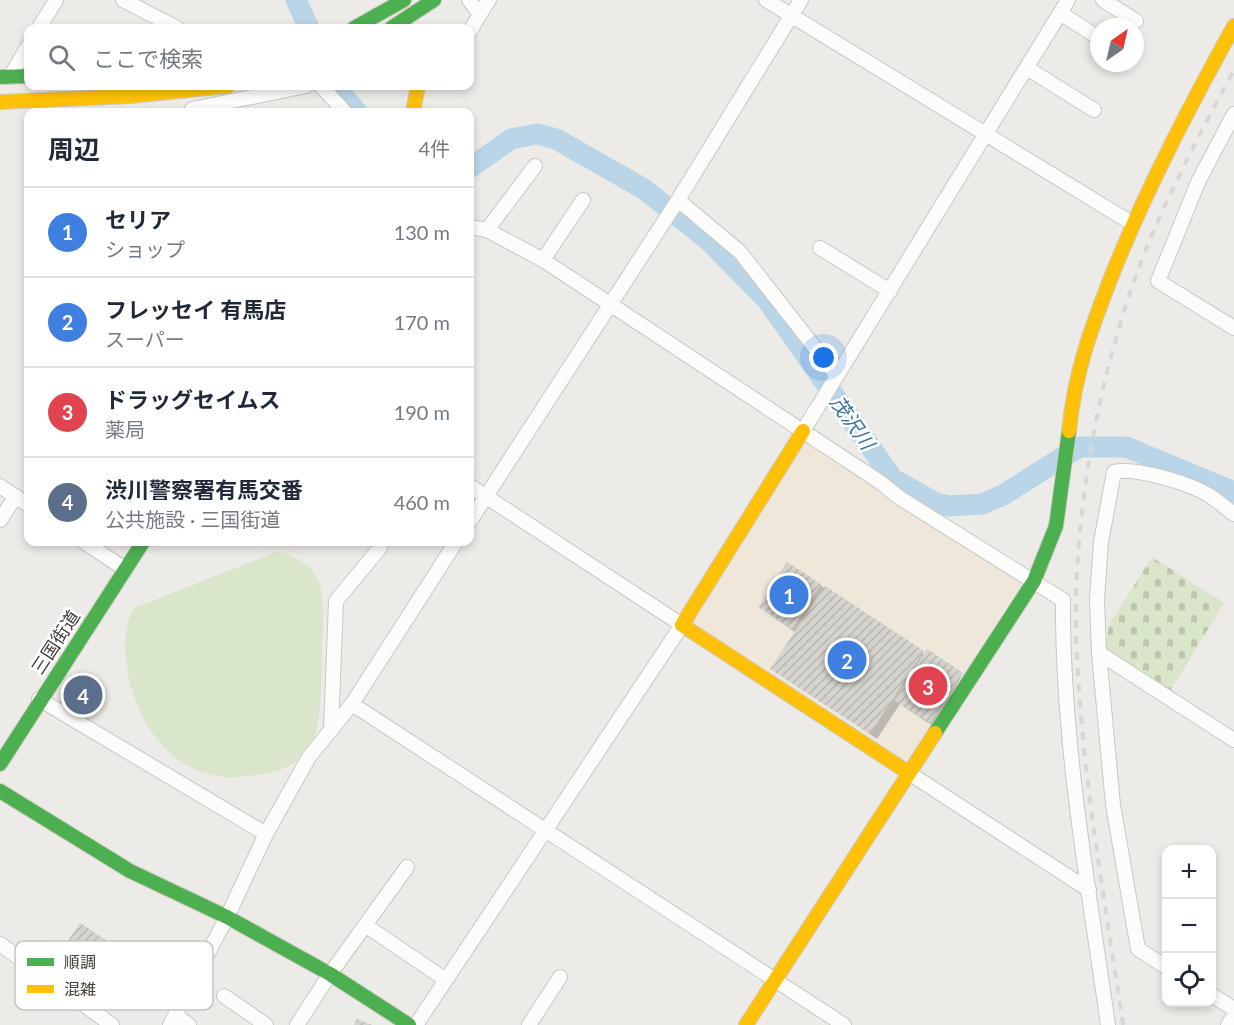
<!DOCTYPE html>
<html lang="ja">
<meta charset="utf-8">
<style>
body{margin:0;font-family:Lato,"Noto Sans JP",sans-serif;background:#f6f6f7;color:#1f2937}
.controls{position:absolute;right:18px;bottom:18px;display:grid;overflow:hidden;border-radius:12px;box-shadow:0 3px 9px #0003}
.controls button{width:54px;height:54px;display:grid;place-items:center;padding:0;border:0;border-bottom:2px solid #e0e1e3;background:#fff;color:#1f2937;font:30px sans-serif}
.compass{position:absolute;left:1090px;top:18px;width:54px;height:54px;border-radius:50%;background:#fff;box-shadow:0 3px 9px #0003;rotate:34deg}
.you{position:absolute;left:824px;top:358px;width:21px;height:21px;margin:-15px;border:4px solid #fff;border-radius:50%;background:#1a73e8;box-shadow:0 0 0 9px #1a73e833}
.badge{display:grid;place-items:center;width:39px;height:39px;border-radius:50%;background:#db2777;color:#fff;font-size:20px;font-weight:700}
.pin{position:absolute;translate:-50% -50%;border:3px solid #fff;box-shadow:0 2px 6px #0006}
.list{margin:0;padding:0;list-style:none}
h2{display:flex;justify-content:space-between;align-items:center;height:78px;margin:0;padding:0 24px;font-size:26px}
h2 small{font-size:20px;font-weight:400;color:#747a83}
.list li{display:grid;grid-template-columns:39px 1fr auto;gap:18px;align-items:center;box-sizing:border-box;height:90px;padding:0 24px;border-top:2px solid #e0e1e3}
.list b{display:block;font-size:22px;white-space:nowrap}
.list p{margin:0;font-size:20px;white-space:nowrap;color:#747a83}
.list em{font-size:20px;font-style:normal;color:#747a83}
.icon{flex:none;width:33px;height:33px;fill:none;stroke:currentColor;stroke-width:2;stroke-linecap:round;stroke-linejoin:round}
.map{position:relative;flex:none;width:1234px;height:1025px;overflow:hidden}
.search{position:absolute;background:#fff;box-shadow:0 3px 9px #0003;left:24px;top:24px;width:450px;height:66px;display:flex;align-items:center;gap:15px;box-sizing:border-box;padding:0 21px;border-radius:12px;color:#747a83;font-size:22px}
.panel{position:absolute;background:#fff;box-shadow:0 3px 9px #0003;left:24px;top:108px;width:450px;height:438px;border-radius:12px}
.map>svg:first-child{display:block}
.commercial{fill:#efe7da}
.cemetery{fill:url(#cemetery-stones)}
.pitch{fill:#dae6c9}
.shadow{fill:#0003}
.lines{fill:none;stroke-linecap:round;stroke-linejoin:round}
.river{stroke:#bbd5e8;stroke-width:21}
.building{fill:url(#building-hatch)}
.street-casing{stroke:#c9c7c3;stroke-width:16}
.fast-casing{stroke:#cdcac0;stroke-width:16}
.slow-casing{stroke:#cdcac0;stroke-width:16}
.street{stroke:#fcfcfb;stroke-width:14}
.fast{stroke:#4caf50;stroke-width:14}
.slow{stroke:#ffc107;stroke-width:14}
.rail{stroke:#d8d7d7;stroke-width:4;stroke-dasharray:8 8;stroke-linecap:butt}
.labels{text-anchor:middle;dominant-baseline:central;stroke-width:5;stroke-linejoin:round;paint-order:stroke}
.street-label{font-size:18px;fill:#413c34;stroke:#fff}
.water-label{font-size:20px;font-style:italic;fill:#3973a2;stroke:#fff}
.key{fill:#fff;stroke:#c6c4c2;stroke-width:1.5}
.key-label{font-size:16px;fill:#413c34}
</style>
<div class="map">
<svg width="1234" height="1025" viewBox="0 0 1234 1025">
<defs>
<pattern id="cemetery-stones" width="16" height="16" patternUnits="userSpaceOnUse" patternTransform="scale(1.5)"><rect width="16" height="16" fill="#dae6c9"/><path d="M2 7V4a2 2 0 0 1 4 0v3zM10 15v-3a2 2 0 0 1 4 0v3z" fill="#bcc6ad"/></pattern>
<pattern id="building-hatch" width="6" height="6" patternUnits="userSpaceOnUse" patternTransform="scale(1.5)"><rect width="6" height="6" fill="#d6d4cf"/><path d="M-1 1l2-2M0 6l6-6M5 7l2-2" fill="none" stroke="#b9b7b2"/></pattern>
</defs>
<rect width="100%" height="100%" fill="#edebe7"/>
<path class="commercial" d="M804 436 1023 579 904 767 688 625Z"/>
<path class="cemetery" d="M1152 557 1224 603 1169 693 1105 652 1109 625Z"/>
<path class="pitch" d="M276 552C319 561 325 585 323 626 321 653 324 722 312 743 301 764 277 774 255 775 245 776 233 779 223 777 169 770 138 724 128 674 124 651 123 628 134 608Z"/>
<path class="shadow" d="M820 585 925 655 962 674 937 729 900 704 877 739 772 668 796 633 760 607Z"/>
<g class="lines">
<path class="river" d="M296 0 309 28
M335 86 357 112
M470 168 511 139 537 134 556 139 644 189 708 240 767 300 893 479 934 502 948 506 982 504 1003 495 1079 447H1126L1234 492"/>
</g>
<path class="building" d="M787 562 821 584 792 629 758 607Z
M825 586 924 651 870 734 770 669Z
M927 649 963 673 930 723 894 700Z
M80 923 118 948 89 990 52 965Z
M357 1019 372 1025H354Z"/>
<g class="lines">
<defs>
<path id="street" d="M123 0 177 28
M469 0 480 14 470 31
M766 0 1133 224
M1103 0 1136 21
M1060 13 1099 38
M480 14 489 0
M39 28 56 0
M1027 68 1094 110
M10 77 28 46
M321 86 345 112
M192 109 306 86
M1234 114 1199 180 1158 281 1234 328
M678 200 740 252 837 376
M470 227 487 230 543 260 880 482 900 498 1063 600C1062 742 1088 884 1108 1025
M487 230 535 166
M820 248 890 291
M543 260 583 200
M803 431 1068 0
M0 486 28 505
M0 520 16 496
M470 521 678 200 801 0
M84 542 125 569
M1099 653 1097 599 1101 542 1114 472C1133 467 1180 481 1199 490 1212 495 1223 506 1234 514
M39 699 266 834
M352 704 844 1025
M331 730 336 601 379 549 382 542
M909 773 1089 890
M365 925 446 980
M0 944 112 1025
M1166 967 1138 949 1113 805 1099 653 1234 740
M1212 995 1234 1009
M224 996 266 1025
M175 1015 189 1025
M170 1025 227 917 266 834 309 757 352 704 456 542
M297 1025 330 974 407 867
M416 1025 682 625 470 486
M529 1025 560 977
M1228 1025 1234 1016"/>
<path id="fast" d="M354 28 404 0
M391 28 434 0
M0 77 28 76
M935 733 1034 581 1056 526 1069 431
M0 764 143 542
M0 791 130 871 227 917 330 974 409 1025"/>
<path id="slow" d="M0 102 130 96 228 86
M413 112 418 86
M803 431 682 625 909 773
M1069 431C1075 369 1093 323 1116 265 1150 182 1191 104 1234 26
M746 1025 935 733"/>
</defs>
<use href="#street" class="street-casing"/>
<use href="#fast" class="fast-casing"/>
<use href="#slow" class="slow-casing"/>
<use href="#street" class="street"/>
<use href="#fast" class="fast"/>
<use href="#slow" class="slow"/>
<path class="rail" d="M1123 1025C1104 893 1079 760 1076 626 1074 504 1103 352 1150 239 1175 181 1204 126 1234 70"/>
</g>
<g class="labels">
<g class="street-label">
<text transform="translate(55 642) rotate(-57)">三国街道</text>
</g>
<g class="water-label">
<text transform="translate(853 422) rotate(55)">茂沢川</text>
</g>
</g>
<rect x="15" y="941" width="198" height="69" rx="9" class="key"/>
<rect x="27" y="958" width="27" height="8" fill="#4caf50"/>
<rect x="27" y="985" width="27" height="8" fill="#ffc107"/>
<g class="key-label">
<text x="64" y="968">順調</text>
<text x="64" y="995">混雑</text>
</g>
</svg>
<div class="controls">
<button>+</button>
<button>−</button>
<button><svg class="icon" aria-label="locate" viewBox="0 0 24 24"><circle cx="12" cy="12" r="6"/><path d="M12 2v4M12 18v4M2 12h4M18 12h4"/></svg></button>
</div>
<svg class="compass" viewBox="-18 -18 36 36"><path d="M0-13l5 13h-10z" fill="#e53935"/><path d="M0 13l5-13h-10z" fill="#747a83"/></svg>
<div class="you"></div>
<div class="pin badge" style="left:789px;top:595px;background:#3f7fe0">1</div>
<div class="pin badge" style="left:847px;top:660px;background:#3f7fe0">2</div>
<div class="pin badge" style="left:928px;top:686px;background:#e0444e">3</div>
<div class="pin badge" style="left:83px;top:695px;background:#5c6f8a">4</div>
<div class="search"><svg class="icon" aria-label="search" viewBox="0 0 24 24"><circle cx="10" cy="10" r="6"/><path d="M15 15l6 6"/></svg>ここで検索</div>
<section class="panel">
<h2>周辺<small>4件</small></h2>
<ul class="list">
<li><span class="badge" style="background:#3f7fe0">1</span><div><b>セリア</b><p>ショップ</p></div><em>130 m</em></li>
<li><span class="badge" style="background:#3f7fe0">2</span><div><b>フレッセイ 有馬店</b><p>スーパー</p></div><em>170 m</em></li>
<li><span class="badge" style="background:#e0444e">3</span><div><b>ドラッグセイムス</b><p>薬局</p></div><em>190 m</em></li>
<li><span class="badge" style="background:#5c6f8a">4</span><div><b>渋川警察署有馬交番</b><p>公共施設 · 三国街道</p></div><em>460 m</em></li>
</ul>
</section>
</div>
